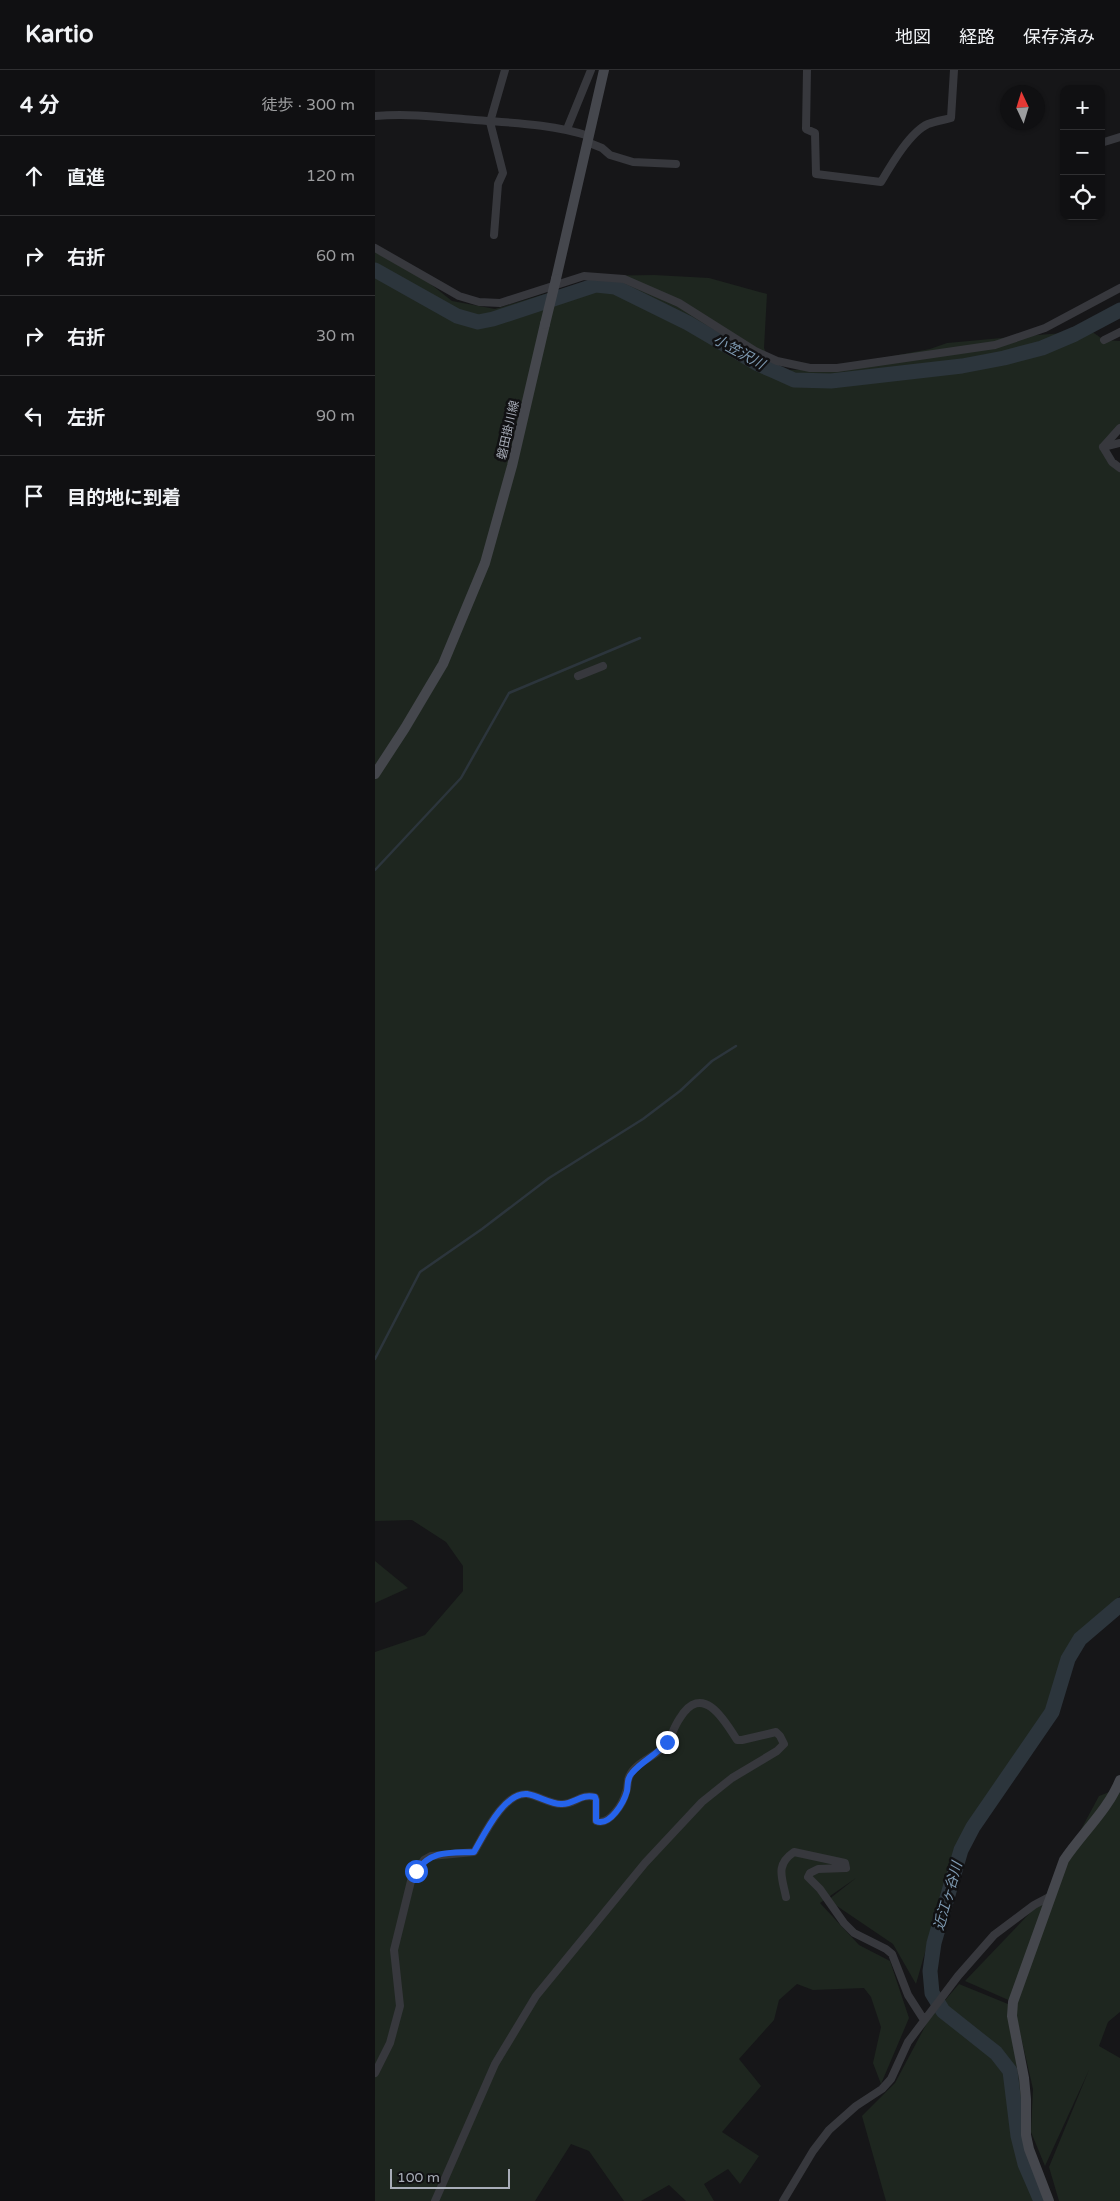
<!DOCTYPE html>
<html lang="ja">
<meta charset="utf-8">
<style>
body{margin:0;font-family:"Varela Round","Noto Sans JP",sans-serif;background:#1e1e20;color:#f1f3f6}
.controls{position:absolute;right:15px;top:15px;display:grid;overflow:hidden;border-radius:10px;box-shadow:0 1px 4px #0004}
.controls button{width:45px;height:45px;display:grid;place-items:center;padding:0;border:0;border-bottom:1px solid #303032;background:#101012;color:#f1f3f6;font:25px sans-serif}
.compass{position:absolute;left:625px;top:15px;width:45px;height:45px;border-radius:50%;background:#101012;box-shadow:0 1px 4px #0004;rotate:356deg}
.scale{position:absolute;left:15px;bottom:12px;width:120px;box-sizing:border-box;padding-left:5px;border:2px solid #a8adb8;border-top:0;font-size:14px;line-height:18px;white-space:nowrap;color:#a8adb8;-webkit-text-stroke:4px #111113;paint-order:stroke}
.stop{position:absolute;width:15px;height:15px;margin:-11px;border:4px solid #2563eb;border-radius:50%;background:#fff}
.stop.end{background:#2563eb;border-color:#fff;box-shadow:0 1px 5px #0008}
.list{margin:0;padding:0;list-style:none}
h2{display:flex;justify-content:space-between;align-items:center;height:65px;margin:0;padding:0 20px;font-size:21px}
h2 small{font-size:16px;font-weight:400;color:#9c9d9f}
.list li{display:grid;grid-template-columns:32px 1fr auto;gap:15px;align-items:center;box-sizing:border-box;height:80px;padding:0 20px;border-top:1px solid #303032}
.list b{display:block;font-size:19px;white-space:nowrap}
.list em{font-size:16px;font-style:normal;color:#9c9d9f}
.icon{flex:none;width:28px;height:28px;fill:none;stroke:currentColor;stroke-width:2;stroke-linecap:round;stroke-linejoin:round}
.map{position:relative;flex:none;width:745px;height:2131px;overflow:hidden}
header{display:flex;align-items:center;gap:30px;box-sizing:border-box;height:70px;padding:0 25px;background:#101012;border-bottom:1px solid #303032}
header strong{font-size:24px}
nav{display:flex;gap:28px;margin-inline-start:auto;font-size:18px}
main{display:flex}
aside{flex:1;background:#101012}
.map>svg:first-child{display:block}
.green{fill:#1e261f}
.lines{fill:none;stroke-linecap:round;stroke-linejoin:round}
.stream{stroke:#2c353c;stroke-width:2.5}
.river{stroke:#2c353c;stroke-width:15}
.street{stroke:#37383d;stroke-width:8}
.secondary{stroke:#45474d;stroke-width:10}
.secondary-bridge{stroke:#45474d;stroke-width:10}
.route{stroke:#2563eb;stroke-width:6}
.labels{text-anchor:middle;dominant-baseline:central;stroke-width:5;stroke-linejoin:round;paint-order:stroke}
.street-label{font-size:12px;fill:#a8adb8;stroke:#111113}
.water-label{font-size:14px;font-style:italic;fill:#7f9bb3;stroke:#111113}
</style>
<header>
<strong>Kartio</strong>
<nav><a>地図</a><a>経路</a><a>保存済み</a></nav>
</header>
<main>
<aside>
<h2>4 分<small>徒歩 · 300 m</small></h2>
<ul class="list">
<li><svg class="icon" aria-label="ahead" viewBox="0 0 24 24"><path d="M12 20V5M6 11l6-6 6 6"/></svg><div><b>直進</b></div><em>120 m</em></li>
<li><svg class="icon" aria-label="right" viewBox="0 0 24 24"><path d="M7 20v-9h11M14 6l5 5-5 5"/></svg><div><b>右折</b></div><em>60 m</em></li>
<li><svg class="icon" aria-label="right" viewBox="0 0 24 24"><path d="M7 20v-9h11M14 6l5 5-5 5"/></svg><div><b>右折</b></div><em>30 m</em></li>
<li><svg class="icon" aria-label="left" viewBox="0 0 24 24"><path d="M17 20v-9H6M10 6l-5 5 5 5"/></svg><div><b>左折</b></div><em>90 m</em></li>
<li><svg class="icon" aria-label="arrive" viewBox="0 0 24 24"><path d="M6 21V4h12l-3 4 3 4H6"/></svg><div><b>目的地に到着</b></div></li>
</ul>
</aside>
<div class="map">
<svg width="745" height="2131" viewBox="0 0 745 2131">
<rect width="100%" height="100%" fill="#161618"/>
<path class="green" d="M0 178 38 200 77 231 120 239 203 214 168 242 186 232 217 206 279 205 334 208 392 224 389 278 399 301 454 298 555 279 572 273 649 266 716 261 729 270 745 271V358L728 377 745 398V1526L694 1575 678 1631 666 1655 600 1742 559 1851 541 1914 518 1874 453 1830 481 1808 445 1833 484 1875 515 1891 534 1948 506 2014 498 1993 506 1957 496 1927 489 1918 438 1920 422 1914 404 1930 399 1950 364 1989 386 2016 347 2062 384 2086 365 2114 353 2099 329 2114 339 2131H311L294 2115 266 2131H249L214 2081 196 2074 160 2131H0V1582L50 1565 88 1521V1496L71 1472 37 1450 0 1451Z
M0 1491 33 1518 0 1533Z
M745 1718V1942L733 1952 724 1976 745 1988V2131H684L674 2097 714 2000 670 2096 656 2062 658 2019 638 1932 590 1911 672 1825 673 1821 724 1726Z
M584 1914 633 1934 663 2131H511L487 2046 520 2013 554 1949Z"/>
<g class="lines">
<path class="stream" d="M0 800 86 708 134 623 265 568
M0 1289 45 1202 107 1159 174 1108 268 1049 305 1021 337 991 361 976"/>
<path class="river" d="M0 200 82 246 103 252 118 249 221 215 240 217 313 253 383 294 399 301 419 310 456 311 587 296 629 288 667 278 700 264 745 240
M666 2131 650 2094 643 2066 635 2001 621 1983 568 1941 557 1923 555 1901 559 1873 586 1780 598 1757 677 1642 693 1589 705 1569 745 1535"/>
<path class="street" d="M432 0 431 59 440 63 441 104 506 112C516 95 535 62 553 54 561 51 569 50 576 48L579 0
M0 46C33 43 66 47 100 50 138 53 177 54 214 66
M192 59 216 0
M212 72 227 78 235 85 258 92 301 94
M726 73 745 67
M119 165 123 114 128 103 115 52 130 0
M0 178 84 226 104 232 125 233 209 206 249 209 304 233 380 281 402 291 435 298H462L620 275 670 258 745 218
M729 270 745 262
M728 377 737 392 745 398
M728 377 745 358
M728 377 745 373
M203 606 228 596
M411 1827C407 1807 400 1795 419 1782L470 1793 471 1798 443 1799 435 1803 433 1807 445 1819 469 1853 479 1863 511 1879 517 1884 533 1925 549 1950
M0 2003 15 1973 25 1936 19 1880 37 1807 49 1790 56 1786 99 1782C109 1765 129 1722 152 1724 164 1726 175 1734 186 1734 199 1735 206 1723 220 1727L221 1730V1751C234 1756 248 1734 251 1722 253 1718 252 1712 254 1707 260 1691 283 1687 293 1672 297 1664 300 1655 305 1648 327 1612 349 1649 362 1670H367L401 1662 405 1666 409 1674 402 1681 357 1708 327 1732 270 1793 161 1926 120 1994 60 2131
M408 2131 438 2081 454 2060 481 2036 507 2019 516 2009 533 1972 583 1906 619 1865 659 1835 676 1826"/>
<path class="secondary" d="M181 209 229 0
M0 704 30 658 68 594 110 493 137 396 170 254
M674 2131 654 2079 651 2065V2029L649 2008 637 1946 638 1932 689 1790C707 1763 733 1740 745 1710"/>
<path class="secondary-bridge" d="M170 254 181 209"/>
</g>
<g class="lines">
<path class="route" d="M41 1801C57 1780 74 1783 99 1782 109 1765 129 1722 152 1724 164 1726 175 1734 186 1734 199 1735 206 1723 220 1727L221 1730V1751C235 1757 249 1732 252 1721 253 1714 252 1708 257 1703 268 1690 282 1685 292 1672"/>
</g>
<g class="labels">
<g class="street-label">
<text transform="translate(133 360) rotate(-77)">磐田掛川線</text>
</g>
<g class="water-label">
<text transform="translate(364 282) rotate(29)">小笠沢川</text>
<text transform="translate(573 1826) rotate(-74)">近江ヶ谷川</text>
</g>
</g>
</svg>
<div class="controls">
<button>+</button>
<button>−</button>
<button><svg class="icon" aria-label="locate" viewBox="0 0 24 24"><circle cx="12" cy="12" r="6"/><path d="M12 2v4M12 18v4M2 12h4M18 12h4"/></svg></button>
</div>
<svg class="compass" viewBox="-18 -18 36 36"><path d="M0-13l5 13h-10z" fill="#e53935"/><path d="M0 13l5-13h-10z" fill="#9c9d9f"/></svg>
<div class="scale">100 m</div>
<div class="stop" style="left:41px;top:1801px"></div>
<div class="stop end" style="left:292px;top:1672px"></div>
</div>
</main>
